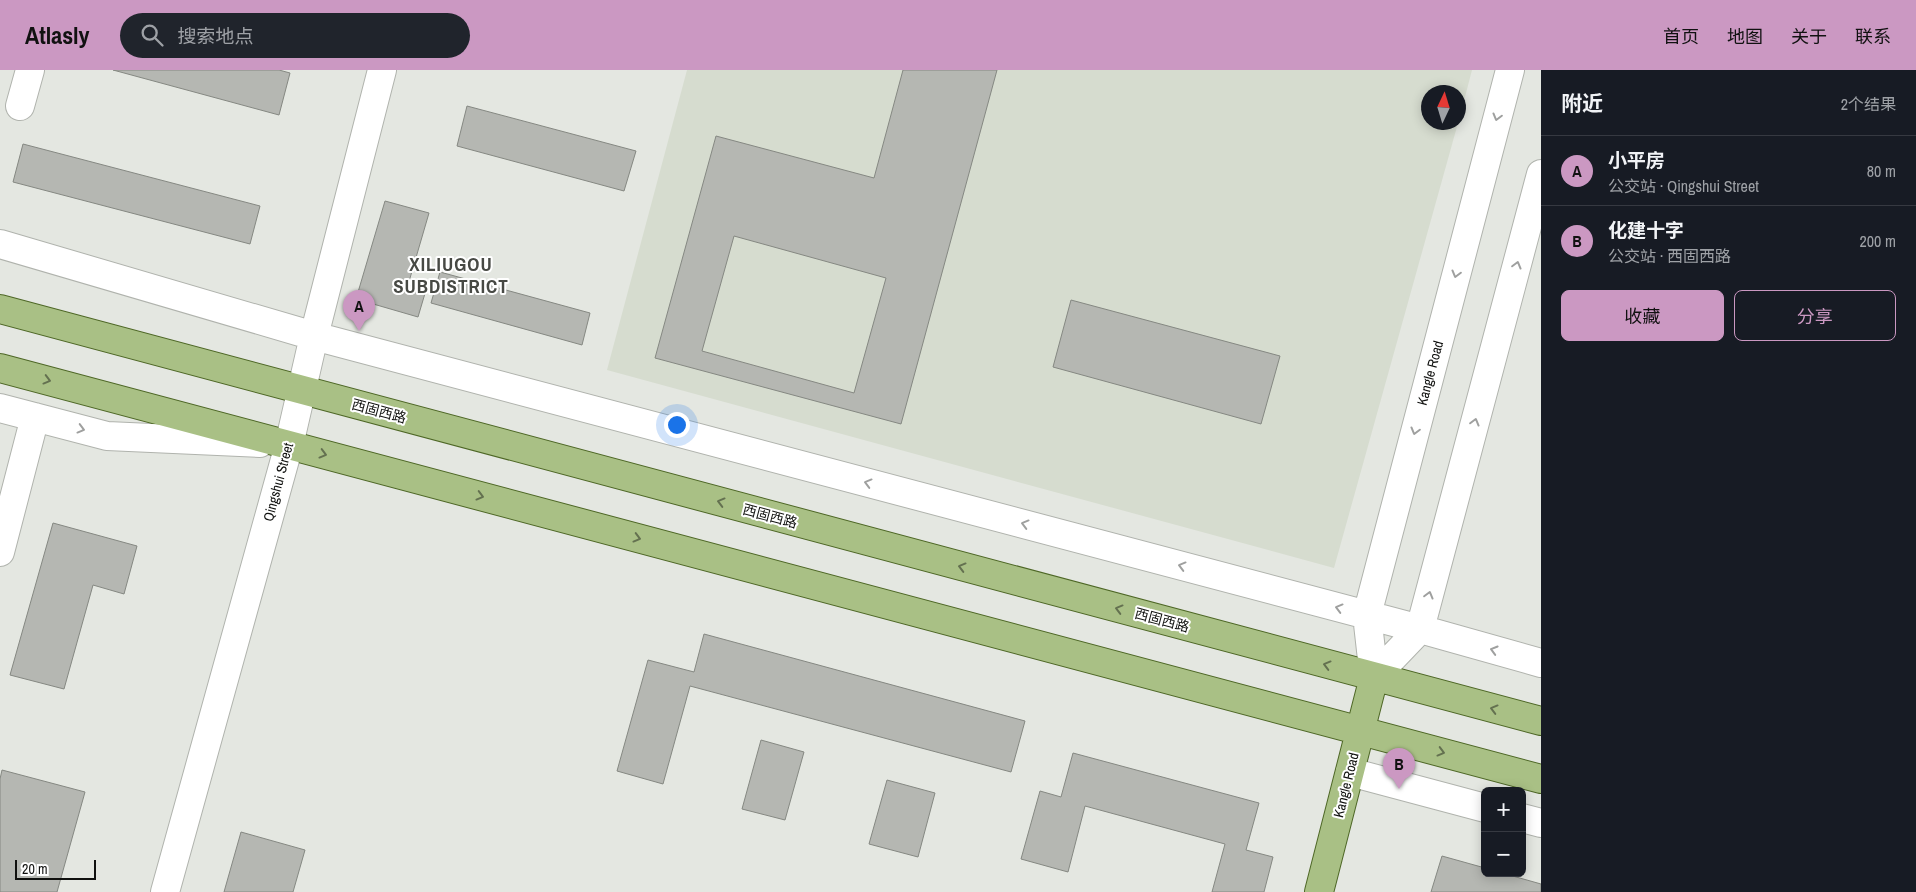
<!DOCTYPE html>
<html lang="zh">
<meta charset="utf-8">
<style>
body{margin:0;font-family:"Archivo Narrow","Noto Sans SC",sans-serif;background:#20242c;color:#f1f3f6}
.controls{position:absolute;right:15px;bottom:15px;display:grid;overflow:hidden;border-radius:8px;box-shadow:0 2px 12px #0003}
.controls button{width:45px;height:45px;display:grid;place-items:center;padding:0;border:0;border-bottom:1px solid #363941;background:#171b24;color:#f1f3f6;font:25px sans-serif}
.compass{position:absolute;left:1421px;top:15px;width:45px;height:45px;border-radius:50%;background:#171b24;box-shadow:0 2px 12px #0003;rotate:4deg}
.scale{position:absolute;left:15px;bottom:12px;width:81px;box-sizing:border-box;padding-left:5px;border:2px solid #10110f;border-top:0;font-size:14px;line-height:18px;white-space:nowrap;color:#10110f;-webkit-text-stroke:4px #fff;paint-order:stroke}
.you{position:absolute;left:676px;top:354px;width:18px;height:18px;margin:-12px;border:4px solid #fff;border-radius:50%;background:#1a73e8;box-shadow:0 0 0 8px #1a73e833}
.badge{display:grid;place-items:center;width:32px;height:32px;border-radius:50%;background:#cb98c2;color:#111;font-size:16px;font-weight:700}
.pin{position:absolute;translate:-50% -41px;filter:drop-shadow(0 1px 2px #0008)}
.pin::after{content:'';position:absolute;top:26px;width:18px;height:15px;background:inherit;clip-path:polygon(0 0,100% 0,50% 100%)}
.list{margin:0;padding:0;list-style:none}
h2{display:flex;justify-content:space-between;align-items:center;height:65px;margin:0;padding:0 20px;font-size:21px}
h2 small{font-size:16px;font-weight:400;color:#9ea1a6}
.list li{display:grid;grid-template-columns:32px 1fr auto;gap:15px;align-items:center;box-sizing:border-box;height:70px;padding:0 20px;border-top:1px solid #363941}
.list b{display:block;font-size:19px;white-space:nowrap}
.list p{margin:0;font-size:16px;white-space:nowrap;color:#9ea1a6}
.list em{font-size:16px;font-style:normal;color:#9ea1a6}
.actions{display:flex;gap:10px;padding:15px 20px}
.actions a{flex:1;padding:11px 0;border:1px solid #cb98c2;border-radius:8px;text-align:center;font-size:18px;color:#cb98c2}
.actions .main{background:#cb98c2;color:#111}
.icon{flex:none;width:28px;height:28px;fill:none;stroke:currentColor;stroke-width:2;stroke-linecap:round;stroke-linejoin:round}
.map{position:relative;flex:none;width:1541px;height:822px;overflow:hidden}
header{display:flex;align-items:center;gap:30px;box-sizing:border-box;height:70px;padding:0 25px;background:#cb98c2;color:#111}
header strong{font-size:24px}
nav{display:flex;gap:28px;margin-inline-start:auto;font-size:18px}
.search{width:350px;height:45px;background:#20242c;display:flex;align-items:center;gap:12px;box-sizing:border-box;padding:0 18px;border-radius:28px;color:#9ea1a6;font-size:19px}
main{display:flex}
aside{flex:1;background:#171b24}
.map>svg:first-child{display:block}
.built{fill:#d6dccf}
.building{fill:#b5b7b2;stroke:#858882;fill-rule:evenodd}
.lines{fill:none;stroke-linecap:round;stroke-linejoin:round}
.minor-casing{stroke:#b0b3ad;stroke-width:30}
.major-casing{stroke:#4e6726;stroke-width:30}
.minor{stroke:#fff;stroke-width:28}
.major{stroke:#a9c085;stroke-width:28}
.oneway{stroke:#9fa09f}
.oneway2{stroke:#647150}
.labels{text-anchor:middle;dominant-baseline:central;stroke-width:4;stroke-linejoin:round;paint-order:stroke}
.street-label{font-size:14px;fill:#10110f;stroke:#fff}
.district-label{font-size:19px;font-weight:bold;letter-spacing:1px;fill:#474944;stroke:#fff}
</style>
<header>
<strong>Atlasly</strong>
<div class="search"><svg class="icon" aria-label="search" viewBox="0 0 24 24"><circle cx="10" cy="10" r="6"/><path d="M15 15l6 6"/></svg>搜索地点</div>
<nav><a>首页</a><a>地图</a><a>关于</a><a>联系</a></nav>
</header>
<main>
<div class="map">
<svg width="1541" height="822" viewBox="0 0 1541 822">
<rect width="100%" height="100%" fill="#e4e7e1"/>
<path class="built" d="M687 0H1472L1459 50 1458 22H1428V52L1458 53 1334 498 607 300Z"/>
<path class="building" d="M113 0H279L290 3 279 45Z
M903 0H997L901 354 655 288 716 66 874 108ZM734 166 886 208 854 323 702 281Z
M467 36 636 81 624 121 457 76Z
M23 74 260 136 250 174 13 112Z
M385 131 429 143 408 215 426 220 418 247 356 229Z
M440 202 590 243 582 275 431 233Z
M1071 230 1280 286 1261 354 1053 297Z
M53 453 137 476 124 524 93 515 64 619 10 605Z
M704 564 1025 651 1011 702 690 616 663 714 617 701 648 590 694 602Z
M761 670 804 682 785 750 742 739Z
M1073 683 1259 733 1246 780 1273 787 1264 822H1212L1225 774 1085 736 1068 802 1021 789 1040 721 1061 727Z
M2 700 85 722 57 822H0V709Z
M887 710 935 723 918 787 869 774Z
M241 762 305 780 293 822H224Z
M1442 786 1485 798V803H1502L1541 814V822H1431Z"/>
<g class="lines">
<defs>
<path id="minor" d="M20 36 30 0
M0 174 314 266 1420 559 1541 593
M0 338 107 366 260 373
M0 482 35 347
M1374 607 1367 545 1510 0
M1374 607 1420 559 1541 104
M1350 702 1485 738
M1522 748 1541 753
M165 822 289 375 314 266 382 0"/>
<path id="major" d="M0 239 1541 651
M0 298 1541 709
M1319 822 1374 607"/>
</defs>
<use href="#minor" class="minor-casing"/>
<use href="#major" class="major-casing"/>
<use href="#minor" class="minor"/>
<use href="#major" class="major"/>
</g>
<defs><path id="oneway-chevron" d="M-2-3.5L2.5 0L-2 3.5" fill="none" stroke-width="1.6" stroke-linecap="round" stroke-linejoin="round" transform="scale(1.25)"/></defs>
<g class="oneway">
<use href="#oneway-chevron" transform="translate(1497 47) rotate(105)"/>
<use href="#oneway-chevron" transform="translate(1517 195) rotate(-75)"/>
<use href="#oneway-chevron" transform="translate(1456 204) rotate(105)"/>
<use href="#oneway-chevron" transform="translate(1475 352) rotate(-75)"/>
<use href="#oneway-chevron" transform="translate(81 359) rotate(15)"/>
<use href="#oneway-chevron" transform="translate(1415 361) rotate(105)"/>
<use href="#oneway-chevron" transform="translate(868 413) rotate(-165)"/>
<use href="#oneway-chevron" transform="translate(1025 454) rotate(-165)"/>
<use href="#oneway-chevron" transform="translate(1182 496) rotate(-165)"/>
<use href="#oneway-chevron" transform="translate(1429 525) rotate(-75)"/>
<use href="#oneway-chevron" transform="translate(1339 538) rotate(-165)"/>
<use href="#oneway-chevron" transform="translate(1494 580) rotate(-164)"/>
</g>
<g class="oneway2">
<use href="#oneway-chevron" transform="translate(47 310) rotate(15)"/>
<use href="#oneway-chevron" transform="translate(323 384) rotate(15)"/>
<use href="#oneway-chevron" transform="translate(480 426) rotate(15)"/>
<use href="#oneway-chevron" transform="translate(721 432) rotate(-165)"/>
<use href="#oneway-chevron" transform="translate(637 468) rotate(15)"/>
<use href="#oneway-chevron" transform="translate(962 497) rotate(-165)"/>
<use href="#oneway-chevron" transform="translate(1119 539) rotate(-165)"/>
<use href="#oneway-chevron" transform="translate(1327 595) rotate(-165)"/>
<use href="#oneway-chevron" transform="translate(1494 639) rotate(-165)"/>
<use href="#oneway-chevron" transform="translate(1441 682) rotate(15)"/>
</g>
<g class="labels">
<g class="street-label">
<text transform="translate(1430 303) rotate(-75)">Kangle Road</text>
<text transform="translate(379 341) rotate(15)">西固西路</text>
<text transform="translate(278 412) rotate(-75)">Qingshui Street</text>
<text transform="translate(770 446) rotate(15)">西固西路</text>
<text transform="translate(1162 550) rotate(15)">西固西路</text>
<text transform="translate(1346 715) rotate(-76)">Kangle Road</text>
</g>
<g class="district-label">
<text x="451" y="194">XILIUGOU<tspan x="451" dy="22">SUBDISTRICT</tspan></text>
</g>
</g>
</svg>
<div class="controls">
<button>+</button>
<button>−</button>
</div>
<svg class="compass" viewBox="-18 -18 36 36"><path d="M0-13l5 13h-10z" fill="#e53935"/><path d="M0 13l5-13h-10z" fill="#9ea1a6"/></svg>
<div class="scale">20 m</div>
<div class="you"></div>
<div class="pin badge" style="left:359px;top:261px">A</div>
<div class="pin badge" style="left:1399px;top:719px">B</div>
</div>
<aside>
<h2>附近<small>2个结果</small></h2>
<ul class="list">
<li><span class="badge">A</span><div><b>小平房</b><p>公交站 · Qingshui Street</p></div><em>80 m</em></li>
<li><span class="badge">B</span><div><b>化建十字</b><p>公交站 · 西固西路</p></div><em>200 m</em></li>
</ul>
<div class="actions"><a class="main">收藏</a><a>分享</a></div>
</aside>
</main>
